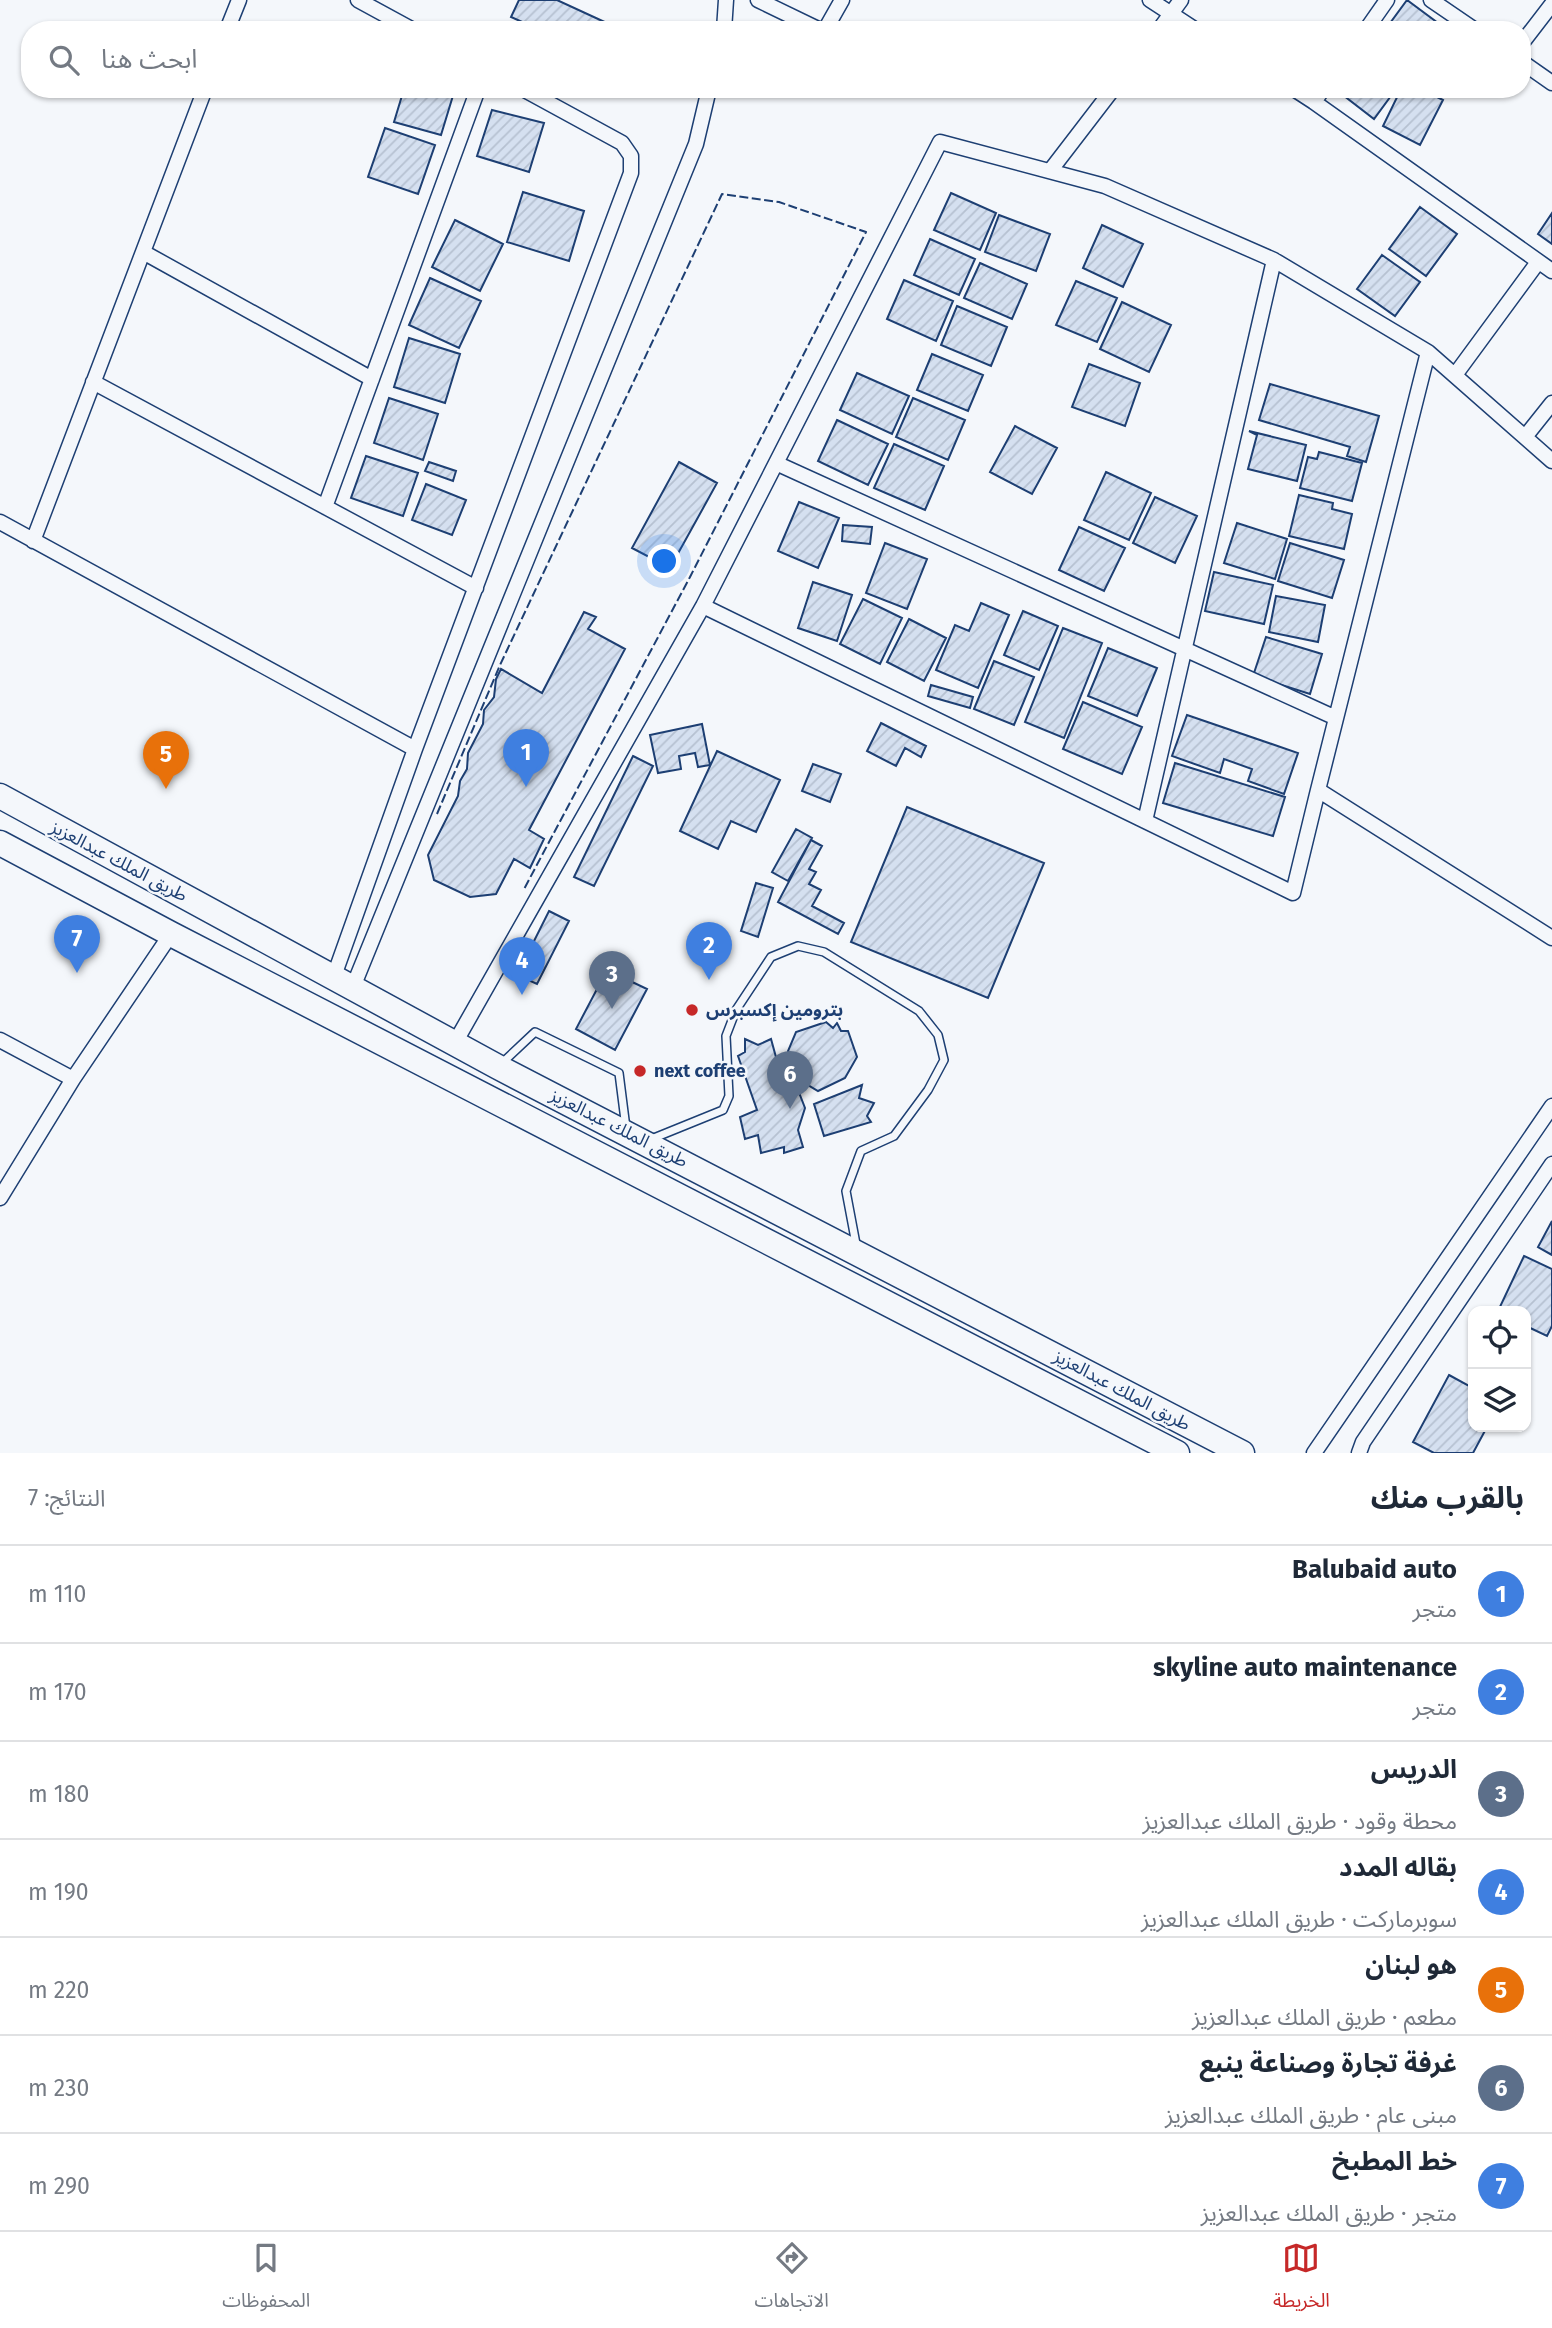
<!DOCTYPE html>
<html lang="ar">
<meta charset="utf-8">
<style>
body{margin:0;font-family:"Fira Sans","Noto Sans Arabic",sans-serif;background:#f6f6f7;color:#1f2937;direction:rtl}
.controls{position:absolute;right:21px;bottom:21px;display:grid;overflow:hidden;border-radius:14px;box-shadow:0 2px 5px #0004}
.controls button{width:63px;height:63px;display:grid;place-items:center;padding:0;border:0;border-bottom:2px solid #e0e1e3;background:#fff;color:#1f2937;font:35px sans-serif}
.you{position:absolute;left:665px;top:562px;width:24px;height:24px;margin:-18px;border:5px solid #fff;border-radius:50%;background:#1a73e8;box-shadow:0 0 0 10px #1a73e833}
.badge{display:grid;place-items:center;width:46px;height:46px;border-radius:50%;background:#c62828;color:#fff;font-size:23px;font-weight:700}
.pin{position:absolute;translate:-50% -58px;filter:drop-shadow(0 2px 4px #0008)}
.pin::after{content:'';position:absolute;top:37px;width:24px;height:21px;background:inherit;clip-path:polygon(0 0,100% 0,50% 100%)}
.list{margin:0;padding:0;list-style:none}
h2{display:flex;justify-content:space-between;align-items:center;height:91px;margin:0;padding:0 28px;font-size:30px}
h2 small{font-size:23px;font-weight:400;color:#747a83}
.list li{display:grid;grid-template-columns:46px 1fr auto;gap:21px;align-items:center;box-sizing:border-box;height:98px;padding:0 28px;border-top:2px solid #e0e1e3}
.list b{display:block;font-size:26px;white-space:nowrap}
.list p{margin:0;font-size:23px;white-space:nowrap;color:#747a83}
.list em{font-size:23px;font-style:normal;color:#747a83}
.icon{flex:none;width:38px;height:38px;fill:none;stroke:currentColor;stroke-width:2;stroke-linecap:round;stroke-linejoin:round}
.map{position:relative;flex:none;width:1552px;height:1453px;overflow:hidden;direction:ltr}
.search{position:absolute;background:#fff;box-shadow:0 2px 5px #0004;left:21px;right:21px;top:21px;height:77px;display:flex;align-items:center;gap:18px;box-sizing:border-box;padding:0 24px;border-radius:28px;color:#747a83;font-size:26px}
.sheet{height:777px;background:#fff}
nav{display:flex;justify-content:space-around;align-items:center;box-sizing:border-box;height:98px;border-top:2px solid #e0e1e3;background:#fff;font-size:19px;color:#747a83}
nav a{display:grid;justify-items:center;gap:4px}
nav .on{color:#c62828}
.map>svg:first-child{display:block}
.building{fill:url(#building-hatch);stroke:#1d3f73;stroke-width:2}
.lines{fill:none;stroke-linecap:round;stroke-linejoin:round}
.service-casing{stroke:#1d3f73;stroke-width:10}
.minor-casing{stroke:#1d3f73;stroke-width:17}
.trunk-casing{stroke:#1d3f73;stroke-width:27}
.service{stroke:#f4f7fb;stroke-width:7}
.minor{stroke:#f4f7fb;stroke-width:14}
.trunk{stroke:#f4f7fb;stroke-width:24}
.fence{stroke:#1d3f73;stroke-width:2;stroke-dasharray:9 3.5;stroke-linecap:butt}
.poi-dot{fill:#c62828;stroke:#f4f7fb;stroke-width:2.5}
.labels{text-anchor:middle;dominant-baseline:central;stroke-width:5;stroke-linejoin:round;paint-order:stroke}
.street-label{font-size:18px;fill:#1d3f73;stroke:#f4f7fb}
.poi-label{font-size:18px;font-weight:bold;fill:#1d3f73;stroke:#f4f7fb;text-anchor:start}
</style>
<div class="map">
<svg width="1552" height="1453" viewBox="0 0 1552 1453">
<defs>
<pattern id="building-hatch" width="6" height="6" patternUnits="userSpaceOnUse" patternTransform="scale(1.75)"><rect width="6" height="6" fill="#d5e0f0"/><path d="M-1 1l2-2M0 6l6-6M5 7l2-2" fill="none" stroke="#b6c1d1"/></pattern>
</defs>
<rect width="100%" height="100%" fill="#f4f7fb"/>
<path class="building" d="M519 0H557L622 30H540L511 17Z
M1407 0 1442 26 1439 30H1385Z
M404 89H455L441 135 394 122Z
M1341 89H1396L1374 119 1339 92Z
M1401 89H1421L1443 100 1420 145 1383 126Z
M492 110 544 123 529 172 477 156Z
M385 128 435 145 418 194 368 177Z
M523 192 584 211 569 261 507 242Z
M951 193 996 213 980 250 934 230Z
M1420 207 1457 234 1426 276 1389 249Z
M1552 213V244L1538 234Z
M999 215 1050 234 1036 271 985 252Z
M455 220 503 244 480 291 432 267Z
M1102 225 1143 244 1123 287 1083 268Z
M930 239 975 259 959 295 914 275Z
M1382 255 1420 282 1395 316 1357 289Z
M980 263 1027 284 1012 319 964 298Z
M430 278 481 301 459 348 409 325Z
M904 280 953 301 936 341 887 319Z
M1076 281 1117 298 1097 342 1056 325Z
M1122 302 1171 325 1149 372 1100 349Z
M957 306 1007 327 991 366 941 345Z
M409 338 460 354 445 403 394 387Z
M932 354 983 375 968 411 917 390Z
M1089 364 1140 383 1125 426 1072 407Z
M857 373 909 396 892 434 840 410Z
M1270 384 1379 416 1366 462 1347 456 1350 447 1259 420Z
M389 398 438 414 423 460 374 443Z
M913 398 965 420 948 460 896 437Z
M837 420 888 444 868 485 818 461Z
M1015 426 1057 448 1032 494 990 472Z
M1249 431 1306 445 1297 481 1248 469 1257 435Z
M894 444 944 466 925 510 874 488Z
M1319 452 1362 463 1352 501 1300 488 1308 457 1317 459Z
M366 456 418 473 403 516 351 498Z
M429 462 456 471 453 481 425 471Z
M679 462 717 483 670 568 632 548Z
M1106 472 1151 493 1129 540 1084 520Z
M426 484 466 500 452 535 412 520Z
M1299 495 1333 503 1332 509 1352 514 1344 549 1289 536Z
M1155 497 1197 516 1175 563 1133 543Z
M799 502 839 518 818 568 778 551Z
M1237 523 1287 539 1275 579 1224 563Z
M843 525 872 527 870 544 842 541Z
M1079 527 1125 548 1104 591 1059 570Z
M885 543 927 559 907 609 866 593Z
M1290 543 1344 560 1332 598 1278 581Z
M1214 572 1273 585 1264 624 1205 611Z
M813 582 852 595 837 641 798 628Z
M1276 596 1325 605 1318 642 1269 632Z
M863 599 902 618 880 664 840 644Z
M981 603 1009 615 978 688 936 670 955 625 969 631Z
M1023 611 1058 626 1039 670 1004 655Z
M584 612 596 617 588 629 625 649 529 830 544 839 530 868 514 859 496 894 470 897 434 880 428 855 458 796 460 781 467 769 468 753 483 724 484 710 494 697 496 679 501 669 542 693Z
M909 619 946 638 924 681 887 662Z
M1063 628 1102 643 1064 738 1025 722Z
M1266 637 1322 654 1310 694 1253 676Z
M1108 648 1157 668 1137 716 1088 696Z
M994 661 1034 677 1014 725 974 709Z
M931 685 973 697 970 708 928 696Z
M1083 702 1142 727 1122 774 1063 749Z
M1187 715 1298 753 1284 794 1248 781 1252 769 1224 759 1220 773 1172 756Z
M881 723 926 746 921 757 905 748 896 766 867 751Z
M702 724 710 765 698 767 695 753 679 756 681 769 658 773 650 735Z
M717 751 780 780 756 832 731 821 718 849 680 831Z
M633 756 653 766 594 886 574 877Z
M1175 763 1285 797 1273 836 1163 803Z
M813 764 841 774 830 802 802 791Z
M907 807 1044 863 988 998 851 942Z
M796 829 812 838 788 881 772 872Z
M811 840 822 846 809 869 816 872 809 884 821 890 812 906 844 923 838 934 778 902Z
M756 883 773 888 758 937 741 931Z
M549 911 569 921 537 984 517 975Z
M607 970 647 989 615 1050 576 1029Z
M826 1022 833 1028 837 1023 841 1031H848L857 1057 845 1078 818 1091 793 1076 788 1051 796 1032Z
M745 1039 758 1045 771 1039 785 1090H798L805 1108 798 1130 803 1147 784 1153V1147L761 1153 758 1135 745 1139 740 1117 757 1110 738 1056 745 1052Z
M862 1085 859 1098 874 1103 867 1116 871 1122 824 1136 814 1104Z
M1552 1221V1255L1538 1247Z
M1524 1256 1552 1269V1326L1547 1336 1526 1326V1311H1498Z
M1449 1375 1473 1388V1427H1487L1473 1453H1434L1413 1442Z"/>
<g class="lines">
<defs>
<path id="service" d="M501 1064 535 1032 619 1073 626 1128
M649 1140 723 1110 729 1096 726 1036 736 1010 771 957 798 946 824 952 919 1011 938 1035 944 1060 928 1090 894 1136 861 1151 846 1191 856 1244"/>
<path id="minor" d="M358 0 413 30
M758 0 820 30
M1150 0 1196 30
M1431 0 1475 30
M227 30 239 0
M724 30 726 0
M825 30 842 0
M1159 30 1181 0
M1366 30 1387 0
M1522 43 1552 4
M1522 62 1552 83
M1294 89 1314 102
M1323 89 1314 102 1552 271
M1050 171 1113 89
M143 252 372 379
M1428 352 1318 790 1552 938
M1455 375 1538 262
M93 382 476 588
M1525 437 1552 403
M778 464 1336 718
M325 507 478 89
M0 522 415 749
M33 541 205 89
M703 606 1293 893 1318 790
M1145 821 1274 260
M334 976 415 749 631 173V156L622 143 523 89
M353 987 696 144 709 89
M0 1040 73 1079
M456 1041 703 606 940 142 1105 186 1274 260 1428 352 1552 461
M0 1198 73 1079 171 934
M1314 1453 1552 1106
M1359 1453 1363 1442 1552 1164"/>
<path id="trunk" d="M0 796 498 1067 1242 1453
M0 843 171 934 1177 1453"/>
</defs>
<use href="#service" class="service-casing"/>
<use href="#minor" class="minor-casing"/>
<use href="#trunk" class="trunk-casing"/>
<use href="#service" class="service"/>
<use href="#minor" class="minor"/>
<use href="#trunk" class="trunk"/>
<path class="fence" d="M437 814 500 665 722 194 779 202 866 232 690 577 523 891"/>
</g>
<g class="poi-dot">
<circle cx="692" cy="1010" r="7"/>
<circle cx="640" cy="1071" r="7"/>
</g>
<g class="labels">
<g class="street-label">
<text transform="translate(119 861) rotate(28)">طريق الملك عبدالعزيز</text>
<text transform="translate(619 1128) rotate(27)">طريق الملك عبدالعزيز</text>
<text transform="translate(1122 1390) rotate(28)">طريق الملك عبدالعزيز</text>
</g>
<g class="poi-label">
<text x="706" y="1010">بترومين إكسبرس</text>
<text x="654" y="1071">next coffee</text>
</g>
</g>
</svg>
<div class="controls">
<button><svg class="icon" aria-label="locate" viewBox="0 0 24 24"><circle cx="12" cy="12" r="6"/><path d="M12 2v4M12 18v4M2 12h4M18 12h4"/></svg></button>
<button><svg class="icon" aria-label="layers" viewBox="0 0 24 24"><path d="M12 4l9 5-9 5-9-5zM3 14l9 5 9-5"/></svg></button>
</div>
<div class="you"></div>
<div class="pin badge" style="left:526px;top:787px;background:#3f7fe0">1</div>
<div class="pin badge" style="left:709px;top:980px;background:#3f7fe0">2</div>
<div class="pin badge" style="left:612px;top:1009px;background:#5c6f8a">3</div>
<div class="pin badge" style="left:522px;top:995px;background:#3f7fe0">4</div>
<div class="pin badge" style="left:166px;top:789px;background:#e8710a">5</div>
<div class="pin badge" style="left:790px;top:1109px;background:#5c6f8a">6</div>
<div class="pin badge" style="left:77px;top:973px;background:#3f7fe0">7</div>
<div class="search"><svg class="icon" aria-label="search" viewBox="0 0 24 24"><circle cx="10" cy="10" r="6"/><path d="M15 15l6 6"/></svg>ابحث هنا</div>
</div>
<section class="sheet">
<h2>بالقرب منك<small>النتائج: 7</small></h2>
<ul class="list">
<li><span class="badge" style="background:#3f7fe0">1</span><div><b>Balubaid auto</b><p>متجر</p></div><em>110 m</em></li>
<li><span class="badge" style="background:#3f7fe0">2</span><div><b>skyline auto maintenance</b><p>متجر</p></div><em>170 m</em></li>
<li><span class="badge" style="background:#5c6f8a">3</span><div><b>الدريس</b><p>محطة وقود · طريق الملك عبدالعزيز</p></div><em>180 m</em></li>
<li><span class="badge" style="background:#3f7fe0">4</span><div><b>بقاله المدد</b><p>سوبرماركت · طريق الملك عبدالعزيز</p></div><em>190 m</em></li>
<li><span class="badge" style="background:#e8710a">5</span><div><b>هو لبنان</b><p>مطعم · طريق الملك عبدالعزيز</p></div><em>220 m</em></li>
<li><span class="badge" style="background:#5c6f8a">6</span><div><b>غرفة تجارة وصناعة ينبع</b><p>مبنى عام · طريق الملك عبدالعزيز</p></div><em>230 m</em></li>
<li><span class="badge" style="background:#3f7fe0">7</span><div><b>خط المطبخ</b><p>متجر · طريق الملك عبدالعزيز</p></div><em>290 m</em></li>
</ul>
</section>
<nav>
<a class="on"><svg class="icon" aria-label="map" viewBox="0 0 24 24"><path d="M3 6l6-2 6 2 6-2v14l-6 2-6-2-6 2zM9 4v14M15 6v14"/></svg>الخريطة</a>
<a><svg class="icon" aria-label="directions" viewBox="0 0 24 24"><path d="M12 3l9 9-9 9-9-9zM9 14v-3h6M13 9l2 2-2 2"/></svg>الاتجاهات</a>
<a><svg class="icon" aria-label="saved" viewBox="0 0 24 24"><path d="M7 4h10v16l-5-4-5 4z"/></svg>المحفوظات</a>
</nav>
